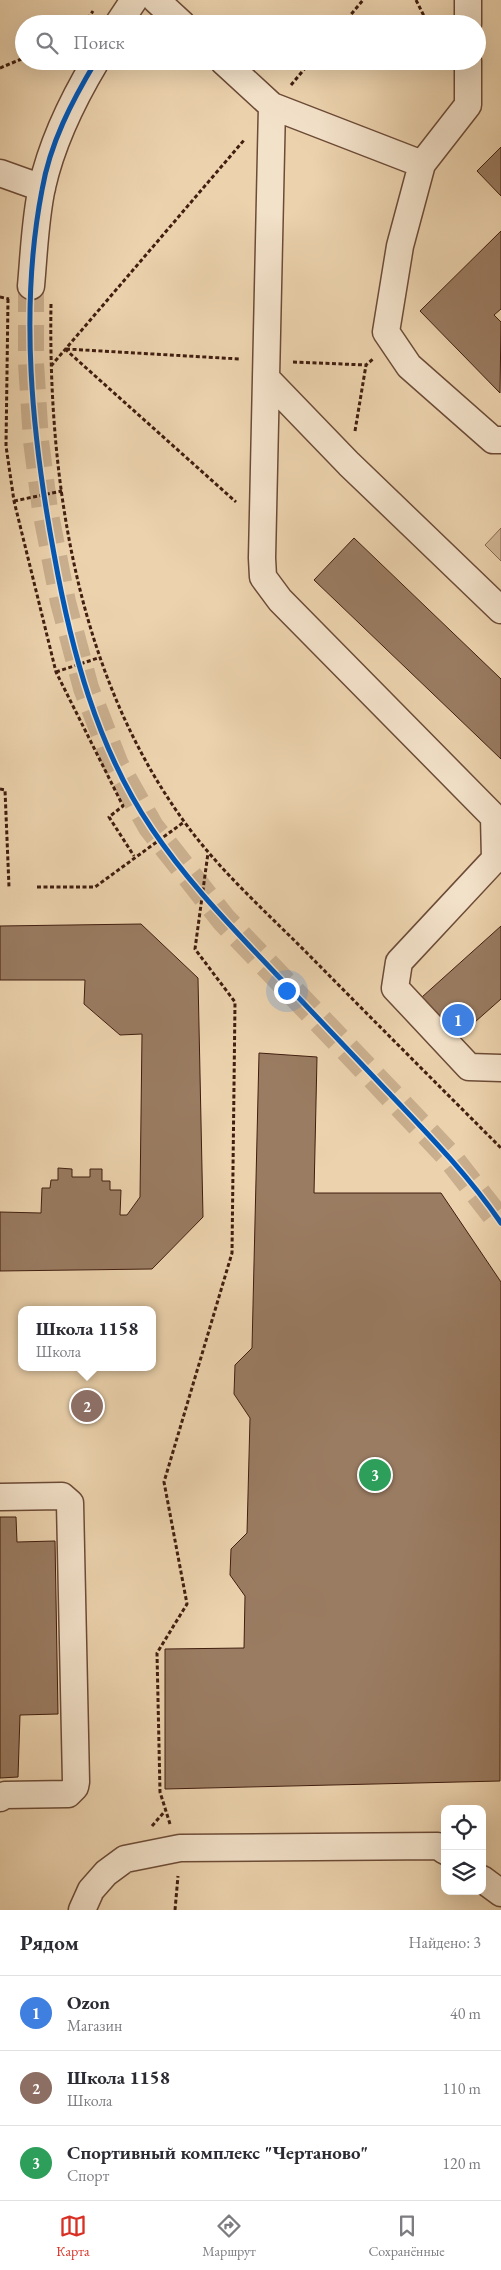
<!DOCTYPE html>
<html lang="ru">
<meta charset="utf-8">
<style>
body{margin:0;font-family:"EB Garamond",serif;background:#f7f7f7;color:#2b2b33}
.controls{position:absolute;right:15px;bottom:15px;display:grid;overflow:hidden;border-radius:10px;box-shadow:0 5px 20px #0002}
.controls button{width:45px;height:45px;display:grid;place-items:center;padding:0;border:0;border-bottom:1px solid #e1e1e2;background:#fff;color:#2b2b33;font:25px sans-serif}
.you{position:absolute;left:286px;top:990px;width:18px;height:18px;margin:-12px;border:4px solid #fff;border-radius:50%;background:#1a73e8;box-shadow:0 0 0 8px #1a73e833}
.badge{display:grid;place-items:center;width:32px;height:32px;border-radius:50%;background:#d93025;color:#fff;font-size:16px;font-weight:700}
.pin{position:absolute;translate:-50% -50%;border:2px solid #fff;box-shadow:0 1px 5px #0006}
.popup{position:absolute;left:18px;top:1306px;width:138px;height:65px;box-sizing:border-box;display:grid;place-content:center;border-radius:10px;background:#fff;filter:drop-shadow(0 1px 4px #0005);font-size:16px;white-space:nowrap;color:#7c7c81}
.popup b{font-size:19px;color:#2b2b33}
.popup::after{content:'';position:absolute;left:50%;top:100%;margin-left:-10px;border:10px solid transparent;border-top-color:#fff}
.list{margin:0;padding:0;list-style:none}
h2{display:flex;justify-content:space-between;align-items:center;height:65px;margin:0;padding:0 20px;font-size:21px}
h2 small{font-size:16px;font-weight:400;color:#7c7c81}
.list li{display:grid;grid-template-columns:32px 1fr auto;gap:15px;align-items:center;box-sizing:border-box;height:75px;padding:0 20px;border-top:1px solid #e1e1e2}
.list b{display:block;font-size:19px;white-space:nowrap}
.list p{margin:0;font-size:16px;white-space:nowrap;color:#7c7c81}
.list em{font-size:16px;font-style:normal;color:#7c7c81}
.icon{flex:none;width:28px;height:28px;fill:none;stroke:currentColor;stroke-width:2;stroke-linecap:round;stroke-linejoin:round}
.map{position:relative;flex:none;width:501px;height:1910px;overflow:hidden}
.search{position:absolute;background:#fff;box-shadow:0 5px 20px #0002;left:15px;right:15px;top:15px;height:55px;display:flex;align-items:center;gap:12px;box-sizing:border-box;padding:0 18px;border-radius:28px;color:#7c7c81;font-size:19px}
.sheet{height:290px;background:#fff}
nav{display:flex;justify-content:space-around;align-items:center;box-sizing:border-box;height:70px;border-top:1px solid #e1e1e2;background:#fff;font-size:14px;color:#7c7c81}
nav a{display:grid;justify-items:center;gap:2px}
nav .on{color:#d93025}
.map>svg:first-child{display:block}
.grass{fill:#cfb493;stroke:#886951}
.building{fill:#9a7c62;stroke:#411e0f}
.lines{fill:none;stroke-linecap:round;stroke-linejoin:round}
.minor-tunnel{stroke:#caaf8e;stroke-width:26;stroke-dasharray:26 13;stroke-linecap:butt}
.minor-casing{stroke:#6c4b37;stroke-width:29}
.path{stroke:#411e0f;stroke-width:3;stroke-dasharray:4 2.5;stroke-linecap:butt}
.minor{stroke:#f3e2ca;stroke-width:26}
.cycleway-casing{stroke:#f3e2ca;stroke-width:8}
.cycleway{stroke:#0057b8;stroke-width:5}
</style>
<div class="map">
<svg width="501" height="1910" viewBox="0 0 501 1910">
<rect width="100%" height="100%" fill="#ecd3ae"/>
<filter id="stains"><feTurbulence type="fractalNoise" baseFrequency=".004" numOctaves="4"/><feColorMatrix values="0 0 0 0 .2 0 0 0 0 .09 0 0 0 0 .02 0 0 0 .5 -.17"/></filter>
<radialGradient id="worn" r=".72"><stop offset=".6" stop-color="#630" stop-opacity="0"/><stop offset="1" stop-color="#630" stop-opacity=".3"/></radialGradient>
<path class="grass" d="M501 528V561L485 545Z"/>
<path class="building" d="M501 147V196L477 171Z
M501 231V309L494 315 501 322 500 393 420 311Z
M354 538 501 679V759L314 580Z
M141 924 198 978 203 1217 152 1269 0 1271V1212L41 1213 42 1188H50L51 1180H58V1168L72 1169V1177H90V1169H102V1181H110V1190H121L120 1215H127L140 1197 142 1034 120 1035 84 1004 85 980H0V926Z
M501 926V999L458 1037 422 997Z
M259 1053 317 1057 314 1193H441L501 1282 500 1781 165 1789V1649L244 1648 245 1596 230 1575 231 1549 247 1533 250 1418 234 1394 235 1365 252 1348Z
M0 1517H16L17 1542 55 1541 58 1714 20 1715 18 1777 0 1778Z"/>
<g class="lines">
<path class="minor-tunnel" d="M31 286V363L36 441 45 510 63 602 86 688 116 765 151 827 224 920 448 1155 501 1223"/>
<defs>
<path id="minor" d="M156 0 182 24
M468 0V24
M118 24 134 0
M223 61 272 106 422 164 468 105V61
M272 106 266 378 349 464 501 610
M422 164 400 246 386 332 409 366 493 440H501
M0 173 42 188
M31 286C34 253 35 219 42 187 52 142 72 101 96 61
M266 378 262 558 263 577 280 600 494 817 495 859 399 962 395 988 469 1067 501 1068
M0 1497 62 1496 70 1503 76 1782 75 1787 68 1794 5 1795 0 1798
M482 1879 501 1893
M82 1910 91 1890 106 1873 125 1859 180 1848 438 1846 445 1851"/>
</defs>
<use href="#minor" class="minor-casing"/>
<path class="path" d="M416 0 428 24
M84 24 93 11
M343 24 363 0
M0 68 24 58
M291 85 311 61
M0 297 9 299
M8 299 6 446 14 501 56 672 123 806 109 817 134 856
M51 304C48 481 77 673 183 820 218 869 264 910 306 952 371 1018 436 1083 501 1148
M65 349 236 502
M66 349 239 359
M293 362 366 365
M51 366 245 139
M355 431 366 365 373 359
M14 501 62 491
M56 672 98 658
M0 789 5 790 9 887
M37 887H95L184 822
M170 1824 160 1792 157 1653 187 1604 164 1482 232 1253 235 1002 195 949 208 853
M152 1826 165 1811
M175 1910 178 1876"/>
<use href="#minor" class="minor"/>
<defs>
<path id="cycleway" d="M96 61C72 101 50 143 42 190 19 309 32 436 54 554 71 649 97 748 152 829 183 875 221 916 259 956 302 1001 345 1047 388 1092 428 1134 468 1175 501 1223"/>
</defs>
<use href="#cycleway" class="cycleway-casing"/>
<use href="#cycleway" class="cycleway"/>
</g>
<rect width="100%" height="100%" filter="url(#stains)"/>
<rect width="100%" height="100%" fill="url(#worn)"/>
</svg>
<div class="controls">
<button><svg class="icon" aria-label="locate" viewBox="0 0 24 24"><circle cx="12" cy="12" r="6"/><path d="M12 2v4M12 18v4M2 12h4M18 12h4"/></svg></button>
<button><svg class="icon" aria-label="layers" viewBox="0 0 24 24"><path d="M12 4l9 5-9 5-9-5zM3 14l9 5 9-5"/></svg></button>
</div>
<div class="you"></div>
<div class="pin badge" style="left:458px;top:1020px;background:#3f7fe0">1</div>
<div class="pin badge" style="left:87px;top:1406px;background:#8d6e63">2</div>
<div class="popup"><b>Школа 1158</b>Школа</div>
<div class="pin badge" style="left:375px;top:1475px;background:#2e9e5b">3</div>
<div class="search"><svg class="icon" aria-label="search" viewBox="0 0 24 24"><circle cx="10" cy="10" r="6"/><path d="M15 15l6 6"/></svg>Поиск</div>
</div>
<section class="sheet">
<h2>Рядом<small>Найдено: 3</small></h2>
<ul class="list">
<li><span class="badge" style="background:#3f7fe0">1</span><div><b>Ozon</b><p>Магазин</p></div><em>40 m</em></li>
<li><span class="badge" style="background:#8d6e63">2</span><div><b>Школа 1158</b><p>Школа</p></div><em>110 m</em></li>
<li><span class="badge" style="background:#2e9e5b">3</span><div><b>Спортивный комплекс &quot;Чертаново&quot;</b><p>Спорт</p></div><em>120 m</em></li>
</ul>
</section>
<nav>
<a class="on"><svg class="icon" aria-label="map" viewBox="0 0 24 24"><path d="M3 6l6-2 6 2 6-2v14l-6 2-6-2-6 2zM9 4v14M15 6v14"/></svg>Карта</a>
<a><svg class="icon" aria-label="directions" viewBox="0 0 24 24"><path d="M12 3l9 9-9 9-9-9zM9 14v-3h6M13 9l2 2-2 2"/></svg>Маршрут</a>
<a><svg class="icon" aria-label="saved" viewBox="0 0 24 24"><path d="M7 4h10v16l-5-4-5 4z"/></svg>Сохранённые</a>
</nav>
